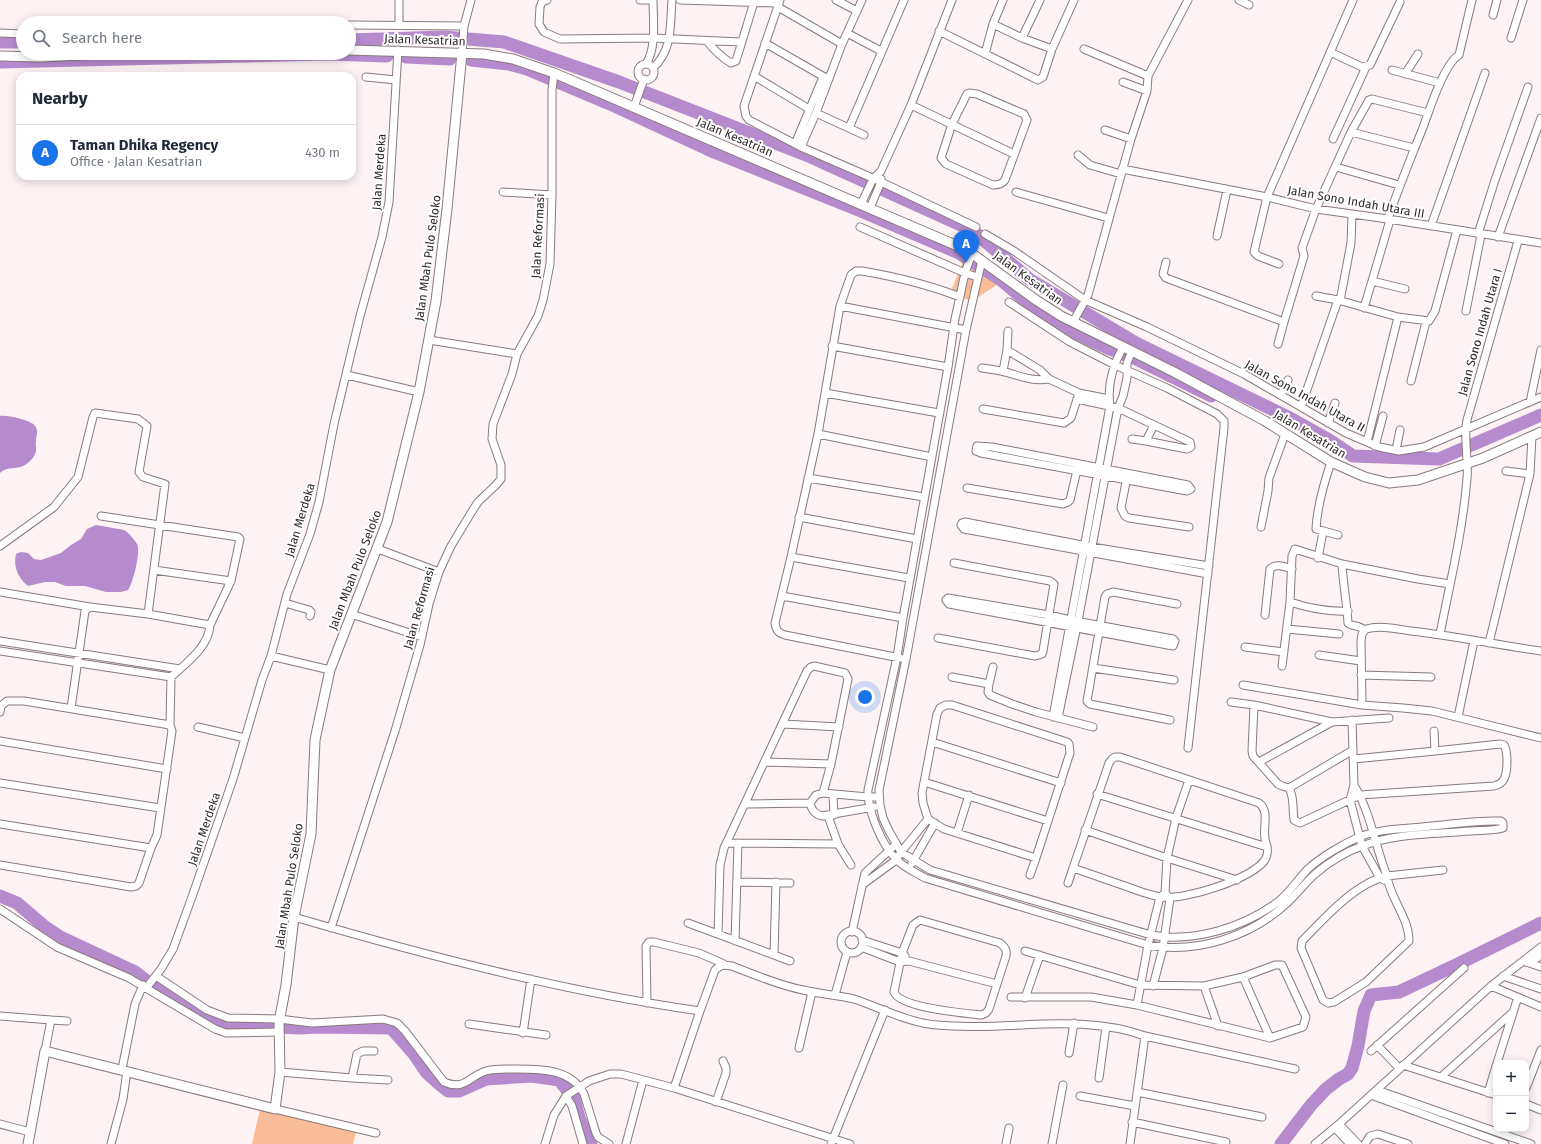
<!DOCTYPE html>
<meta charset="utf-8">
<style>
body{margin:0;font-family:"Fira Sans",sans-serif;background:#f6f6f7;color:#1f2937}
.controls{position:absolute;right:12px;bottom:12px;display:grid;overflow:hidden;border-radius:8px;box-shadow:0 2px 10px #0003}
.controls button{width:36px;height:36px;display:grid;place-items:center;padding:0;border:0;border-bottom:1px solid #e0e1e3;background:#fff;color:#1f2937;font:20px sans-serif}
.you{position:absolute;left:865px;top:697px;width:14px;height:14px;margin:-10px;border:3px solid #fff;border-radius:50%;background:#1a73e8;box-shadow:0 0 0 6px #1a73e833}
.badge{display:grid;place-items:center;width:26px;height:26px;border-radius:50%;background:#1a73e8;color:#fff;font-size:13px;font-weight:700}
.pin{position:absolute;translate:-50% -33px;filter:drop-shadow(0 1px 2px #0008)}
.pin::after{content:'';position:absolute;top:21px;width:14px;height:12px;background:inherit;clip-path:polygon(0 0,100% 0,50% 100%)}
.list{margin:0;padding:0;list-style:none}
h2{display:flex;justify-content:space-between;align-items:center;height:52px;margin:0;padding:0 16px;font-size:17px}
h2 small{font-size:13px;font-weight:400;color:#747a83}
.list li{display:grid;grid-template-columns:26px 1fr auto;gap:12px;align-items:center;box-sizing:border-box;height:56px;padding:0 16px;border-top:1px solid #e0e1e3}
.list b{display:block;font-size:15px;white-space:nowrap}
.list p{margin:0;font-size:13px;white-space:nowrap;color:#747a83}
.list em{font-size:13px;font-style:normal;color:#747a83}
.icon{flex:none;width:22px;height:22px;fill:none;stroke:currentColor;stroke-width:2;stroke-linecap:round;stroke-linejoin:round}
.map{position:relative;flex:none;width:1541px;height:1144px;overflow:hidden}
.search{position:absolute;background:#fff;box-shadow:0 2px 10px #0003;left:16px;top:16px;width:340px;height:44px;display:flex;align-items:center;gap:10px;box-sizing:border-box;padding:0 14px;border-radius:22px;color:#747a83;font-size:15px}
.panel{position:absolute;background:#fff;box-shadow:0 2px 10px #0003;left:16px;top:72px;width:340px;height:108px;border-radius:12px}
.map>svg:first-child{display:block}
.green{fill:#f8bd98}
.water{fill:#b68bcd}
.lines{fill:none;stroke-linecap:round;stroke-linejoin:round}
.river{stroke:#b68bcd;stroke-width:13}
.minor-casing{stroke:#897a7d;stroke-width:9}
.tertiary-casing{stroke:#897a7d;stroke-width:11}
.minor{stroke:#fff;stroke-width:7}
.tertiary{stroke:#fff;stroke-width:9}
.labels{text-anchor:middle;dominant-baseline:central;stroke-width:4;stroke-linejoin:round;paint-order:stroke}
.street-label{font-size:12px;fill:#2f292a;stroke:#fff}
</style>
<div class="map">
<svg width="1541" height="1144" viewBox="0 0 1541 1144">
<rect width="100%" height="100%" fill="#fdf2f4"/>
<path class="green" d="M967 251 1006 279 972 301 950 294Z
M261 1105 357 1129 353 1144H252Z"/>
<path class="water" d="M0 416C7 415 31 420 35 426 39 431 36 435 36 441 35 446 38 450 34 456 32 460 25 466 20 467 13 469 6 467 0 473Z
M96 525 124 530C129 533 134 539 137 544 141 552 133 583 128 590L121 592H106L85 586H66L55 582H45L28 586C18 578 13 567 16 554L21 552 28 553 34 559 41 560 61 553 71 545 81 539 87 529Z"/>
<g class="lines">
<path class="river" d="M349 40 444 37 504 42 619 82 811 157 972 230 1029 279 1136 343 1288 417 1329 440 1353 456 1439 459 1541 415
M0 42H23
M406 57 450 59
M471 60 509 64 527 69 617 107 714 152 861 211 959 253 1001 280 1050 321 1107 348 1136 359 1211 396
M0 62 328 54 387 56
M0 896 17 903 45 927 60 937 135 972 153 986 202 1016 222 1024 299 1028 318 1027 391 1028 414 1054 427 1073 438 1083 448 1091H459L486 1079 532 1076 559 1080 574 1098 579 1118 591 1144
M1281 1144 1311 1105 1326 1089 1339 1079 1348 1074 1352 1068 1358 1046 1364 1011 1371 995 1399 992 1454 966 1541 923"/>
<defs>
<path id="minor" d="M547 0 542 2 540 7 539 24 544 32 560 39 653 38 741 42
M640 0H653
M680 0 774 3
M780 0 744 106 746 116 749 120 801 147 877 180 976 227
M836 0 857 11
M1239 0 1249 5
M778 7 842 44
M1493 15 1497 0
M272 23H280
M993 24 1022 38 1052 49
M349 25 464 26
M399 25V0
M939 31 1038 80 1043 77 1052 49 1074 0
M0 33 23 34
M847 33 881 51
M1022 38 1040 0
M1511 38 1523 0
M707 41C714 50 721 57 731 63L736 61 754 2
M765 43 826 78
M1084 49 1148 76
M1330 52 1362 67 1370 65 1400 2
M462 53 464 26 471 0
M985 54 993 24 1003 0
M646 64C657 47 653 19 653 0
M638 72a8 8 0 1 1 16 0a8 8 0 1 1-16 0Z
M653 68C673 50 670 25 672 0
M1392 70 1440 83
M1405 74 1418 54
M754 76 809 109
M366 77 396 80
M1123 82 1147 91
M969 93 977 94 1024 114 1027 120 1005 180C1002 184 999 185 993 185L946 164 941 158 952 124 967 94Z
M911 105 1014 154
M634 107 644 79
M816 113 864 135
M849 128 904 0
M1105 130 1131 139
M1351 132 1414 148
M1333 139 1366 67
M795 144 823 77
M801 147 816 113 842 44 862 0
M1078 155 1090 165 1121 174
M1336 167 1399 185
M1122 169 1267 197 1316 209 1388 219 1541 243
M503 192 552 195
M1016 192 1108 218
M861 204 873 179 881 171 911 105 952 0
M870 208 881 182V179
M1388 219C1398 189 1410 160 1422 130 1429 112 1443 65 1459 55L1472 0
M1431 226 1485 73
M860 227 965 273 977 277
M985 234 1014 251 1085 300 1147 327 1213 359 1244 374 1346 433 1379 447 1399 451 1424 447 1541 397
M1478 234 1495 180 1528 87
M1217 236 1227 190
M1498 237 1541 118
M972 253 965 273 955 319 948 367 903 618 897 657 868 790C867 810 882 845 896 859 903 867 915 872 925 878L1148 945C1196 954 1250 937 1286 904 1296 895 1305 883 1315 874 1329 862 1345 852 1362 846 1395 833 1435 834 1470 831 1480 830 1493 831 1503 828V823L1501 821C1478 820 1454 824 1431 826 1408 829 1381 828 1359 837 1343 844 1321 857 1308 869 1298 879 1290 892 1279 901 1245 927 1194 943 1151 935L930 870 901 852 889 831 883 818 880 805 879 790 906 659 966 330 982 260
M1166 262 1163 274 1166 278 1284 322 1304 256 1302 248 1316 209 1351 132 1369 100 1372 99 1428 113
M1279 264 1258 256 1254 252 1267 197 1353 0
M1372 281 1405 289
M1316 296 1338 300 1398 317 1429 321 1435 311 1457 230
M1340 301 1351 243 1352 215
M1009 302 1070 342 1115 365 1167 388 1217 414 1224 421V428L1188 748
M840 306 966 330
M1364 308 1390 220
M1466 311 1481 235
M1073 322 1088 295 1131 139 1147 91 1148 76 1188 0
M429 340 517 354
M1278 344 1284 322
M832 346 948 367
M1007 350 1040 370 1049 379 1079 393 1109 399
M982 368C989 369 995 370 1001 371 1019 375 1030 382 1049 379
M1003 371 1007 350 1008 331
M347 375 419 392
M1411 381 1426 322
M825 393 939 413
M1281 395 1288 380
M1077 399 1118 408 1190 442 1191 447 1187 449 1146 441 1154 425
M1530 402 1541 350
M1301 407 1338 300
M983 409 1064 423 1071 418 1079 393
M1328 423 1335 403
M818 434 932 457
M1132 439 1146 441
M1367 442 1398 317
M977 446 992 447 1188 485 1191 489 1187 491 981 453 976 451Z
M1375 446 1383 416
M1396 450 1400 430
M1331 462C1324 483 1317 506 1316 529L1338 535
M1506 471 1530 474
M1127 477 1121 508 1125 516 1129 518 1189 527
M808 478 924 497
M967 488 1063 504 1068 502 1070 500 1078 466
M101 516 238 537 240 539 231 581 210 625
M799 517 917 539
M1261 527 1268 491 1269 478 1285 434
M0 546 54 507 78 477 93 417 95 413 138 419 147 426 139 472 143 477 165 484 148 614 90 607 85 611 71 708
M378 549 439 572
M791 557 909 578
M1318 558 1323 532
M1342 564C1343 584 1347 603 1348 623 1352 627 1358 624 1364 630
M154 570 231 581
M1208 574 964 529 961 525 962 523 965 522 1092 547 1209 566
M0 592 90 607
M782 596 903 618
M948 598 1049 615 1070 620 1173 639 1175 641 1173 646 949 604 946 600Z
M1290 602C1308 608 1328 612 1348 611
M285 603 309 610 311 612 310 616
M351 614 422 637
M1265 615 1270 569C1276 563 1285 567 1292 569
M1287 629 1339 634
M1440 634C1450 583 1463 530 1467 478 1469 459 1463 439 1467 420L1518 241
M938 638 1035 656 1042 654 1043 651 1054 584 1050 581 954 563
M0 641 180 669
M1489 643 1530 474 1532 436
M1245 647 1284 652
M0 651 171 677C186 663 209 647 210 625L148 614
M1319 655 1361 661
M271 656 330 670
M900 658 785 635C778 633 776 630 775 623L791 557 818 434 840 306 851 275 856 271H862C897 277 927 284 960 297
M1282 666 1290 602 1292 556 1295 549 1342 564 1418 579 1450 584
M1093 668 1174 680
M1361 675 1431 677
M952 677 989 684 988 692 990 695 1012 704 1036 712 1093 727
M989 684 993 667
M1243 685 1362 705 1403 708 1432 711 1541 738
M1231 702 1254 705 1332 722 1389 718
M946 705H952L1067 742 1069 744 1070 753 1036 858 944 829 928 819 923 803 922 793 937 714 940 708Z
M1254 705 1252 751 1253 756 1278 784 1282 786 1289 788C1295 799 1292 808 1294 820L1300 823 1360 795 1494 786C1498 785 1502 783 1504 779 1508 771 1508 752 1504 745L1500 744 1435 751 1354 759
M1362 705 1361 641 1362 634 1366 629C1380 625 1397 629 1411 631 1455 636 1498 645 1541 651
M0 712 1 706 7 701H24L170 725 172 731 157 835 151 848 139 883 136 886 131 887 0 865
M1053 717 1110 406C1107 386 1113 365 1123 347
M1458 717 1474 641
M1058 718 1078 621 1118 408 1123 396 1127 378V363L1132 351
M1170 720 1090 704 1087 701 1105 597 1107 594 1113 592 1177 604
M1352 720 1354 785 1350 800 1362 846 1380 878 1384 880
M783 724 839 727
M170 725 171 677
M198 727 245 738
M1434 731 1435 751
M0 741 167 769
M932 742 1061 783
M1115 757H1120L1259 803C1271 812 1261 829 1266 843 1268 848 1268 855 1265 860 1251 879 1186 900 1163 897 1151 896 1139 891 1128 887 1110 881 1091 874 1073 868L1109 763 1112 759Z
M765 762 831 764
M1259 762 1332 722
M924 782 1048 821
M0 783 160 808
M1354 785C1371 813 1375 846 1387 876 1390 899 1409 917 1409 941L1366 982 1334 1002 1328 1003 1323 1000 1301 948 1302 941C1324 919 1355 883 1387 876L1443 870
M1289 788 1353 750
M1097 794 1267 847
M833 795 834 815
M745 804 810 803
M874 807 822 816C815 814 812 811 810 803L816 795 823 793 868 797H879
M828 816 838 844 851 865
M0 824 151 848
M1085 830 1167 858 1237 880
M957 833 969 795
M727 843 838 844
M912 863 935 823
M1030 875 1036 858
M737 882 790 883
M1068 883 1073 868
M862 885 896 860 901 852 928 819
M0 909 57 947 129 978 215 1029 226 1033 278 1032
M294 917C428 956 562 991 700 1011
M920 920 1000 943C1005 947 1007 950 1006 956L989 1009 986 1013 981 1015C964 1013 900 1008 894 992L902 953 913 925Z
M688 923 790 961
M331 928 395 731 420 645 429 604 439 572 451 546 471 513 478 502 496 485 501 479V465L492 439 493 424 512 374 517 354 538 316 543 300 550 264 552 195V90L554 73
M841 942a11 11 0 1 1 22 0a11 11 0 1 1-22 0Z
M852 932 865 873 893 847
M718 934 720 865 724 848 807 671 811 667 814 666 845 673 848 679 831 764 823 793
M862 940 902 953 905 956
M735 941 738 843
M861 947 900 962 909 961 997 984
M774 955 776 882
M1523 961 1541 967
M1530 963 1541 955
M156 976 207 1010 228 1018 279 1019 312 1023 383 1019 397 1023 405 1031 444 1082C465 1091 469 1076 486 1071 495 1068 507 1069 517 1069 542 1069 571 1069 584 1094L596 1133 598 1137 609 1144
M1503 976 1541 989
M1243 977 1270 1038
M1153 986 1163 948 1170 898 1165 893 1167 858 1176 818 1189 780
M1204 986 1218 1026
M1491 986 1541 1007
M147 987 161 969 173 949 193 894 233 779 262 680 271 656 287 594 310 534 319 502 334 424 360 316 382 237 389 202 398 50
M835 995 847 952
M1011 997H1091L1137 1005 1270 1038 1303 1027 1306 1017 1282 965H1275L1243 977 1204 986 1140 985 1025 951
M1025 998 1040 955
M647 1003 646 946 649 942H654L699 953 724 964
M1137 1005 1148 945 1160 897 1164 894
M0 1016 51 1020
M469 1024 546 1035
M523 1033 531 979
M1145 1036 1295 1069
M1377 1045 1399 1068
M799 1048 812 992
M45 1051 51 1020 67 1021
M1371 1051 1464 968
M1069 1053 1074 1023
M1497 1063 1518 997
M1403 1065 1496 1095
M122 1069 135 1004 143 985
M280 1072 352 1078 357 1054 363 1051H374
M1441 1077 1513 1012
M352 1078 388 1080
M1099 1078 1106 1027
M674 1088 700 1011 715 970C721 964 724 965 732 966 755 975 778 985 803 990 820 994 837 995 854 999 881 1008 909 1023 937 1025 1007 1032 1078 1012 1145 1036L1130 1144
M1526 1088 1541 1050
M1377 1090 1531 1144
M1137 1092 1262 1117
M1488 1093 1496 1066
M1371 1095 1505 1144
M566 1096 572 1106 583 1144
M1080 1096 1135 1106
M716 1102 726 1073V1068L723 1061
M1526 1104 1541 1110
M275 1109 376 1133
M1132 1122 1226 1142
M0 1124 30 1132
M1339 1124 1358 1144
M1335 1128 1350 1144
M111 1144 123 1099 127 1071
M545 1144 554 1115 566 1096 589 1081 610 1074H621L674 1088 850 1144
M626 1144 643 1080
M831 1144 885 1010
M1006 1144 1009 1128
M1052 1144 1063 1085
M1315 1144 1339 1124 1491 986 1541 947
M1365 1144 1370 1136 1378 1134 1408 1144"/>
<path id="tertiary" d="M349 50 484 54 513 59 554 73 967 250 1036 300 1061 316 1174 372 1265 421 1331 462 1365 477 1389 483 1418 480 1483 458 1541 432
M0 56 41 57 119 53
M28 1144 45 1051 275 1109 280 1072 279 1022 286 985 294 917 311 834 315 740 319 721 330 670 387 522 419 392 436 301 447 209 462 53"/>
</defs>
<use href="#minor" class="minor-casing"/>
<use href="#tertiary" class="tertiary-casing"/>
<use href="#minor" class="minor"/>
<use href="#tertiary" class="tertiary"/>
</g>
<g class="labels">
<g class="street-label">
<text transform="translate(425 40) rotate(2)">Jalan Kesatrian</text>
<text transform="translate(735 137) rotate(23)">Jalan Kesatrian</text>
<text transform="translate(379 172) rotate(-86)">Jalan Merdeka</text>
<text transform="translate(1356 202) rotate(10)">Jalan Sono Indah Utara III</text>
<text transform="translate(538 236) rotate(-87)">Jalan Reformasi</text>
<text transform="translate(428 258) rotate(-82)">Jalan Mbah Pulo Seloko</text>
<text transform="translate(1028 278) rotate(36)">Jalan Kesatrian</text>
<text transform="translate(1480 332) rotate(-74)">Jalan Sono Indah Utara I</text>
<text transform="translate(1305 396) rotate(29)">Jalan Sono Indah Utara II</text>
<text transform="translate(1310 434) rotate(31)">Jalan Kesatrian</text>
<text transform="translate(300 520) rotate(-73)">Jalan Merdeka</text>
<text transform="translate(355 570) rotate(-69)">Jalan Mbah Pulo Seloko</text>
<text transform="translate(419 608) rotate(-74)">Jalan Reformasi</text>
<text transform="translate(204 829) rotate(-71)">Jalan Merdeka</text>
<text transform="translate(289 886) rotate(-81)">Jalan Mbah Pulo Seloko</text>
</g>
</g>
</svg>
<div class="controls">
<button>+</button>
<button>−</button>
</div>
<div class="you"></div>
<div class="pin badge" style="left:966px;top:263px">A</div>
<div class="search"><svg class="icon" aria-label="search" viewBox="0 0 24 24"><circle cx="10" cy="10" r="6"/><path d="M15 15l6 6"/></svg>Search here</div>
<section class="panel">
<h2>Nearby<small></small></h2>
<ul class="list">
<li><span class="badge">A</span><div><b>Taman Dhika Regency</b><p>Office · Jalan Kesatrian</p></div><em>430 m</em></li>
</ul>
</section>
</div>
